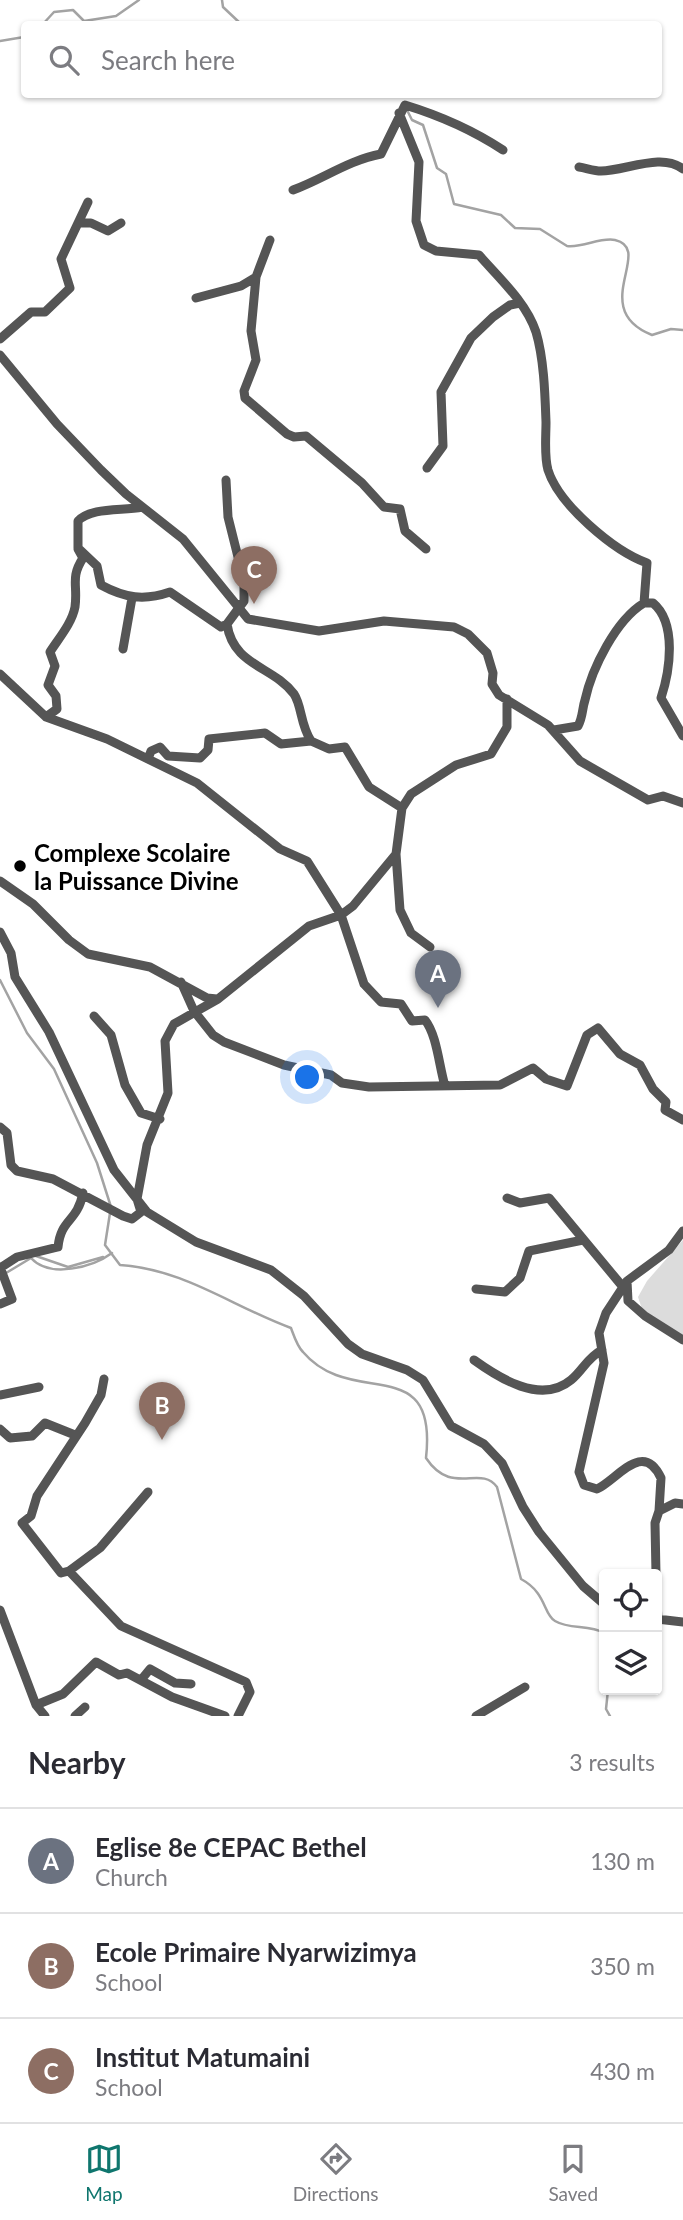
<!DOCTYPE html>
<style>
body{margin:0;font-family:Lato,sans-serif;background:#f2f2f3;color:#2b2b33}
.controls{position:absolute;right:21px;bottom:21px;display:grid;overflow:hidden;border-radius:7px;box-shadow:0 2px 5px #0004}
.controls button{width:63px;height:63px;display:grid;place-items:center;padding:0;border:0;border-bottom:2px solid #e1e1e2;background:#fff;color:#2b2b33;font:35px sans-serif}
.you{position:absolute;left:308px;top:1078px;width:24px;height:24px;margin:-18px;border:5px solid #fff;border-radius:50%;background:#1a73e8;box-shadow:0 0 0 10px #1a73e833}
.badge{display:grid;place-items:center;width:46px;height:46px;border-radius:50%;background:#0f766e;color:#fff;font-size:23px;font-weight:700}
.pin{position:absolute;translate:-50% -58px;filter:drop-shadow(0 2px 4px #0008)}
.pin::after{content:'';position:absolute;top:37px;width:24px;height:21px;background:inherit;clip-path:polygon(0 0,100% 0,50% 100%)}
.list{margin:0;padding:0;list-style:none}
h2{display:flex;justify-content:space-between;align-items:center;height:91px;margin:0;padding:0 28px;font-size:30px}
h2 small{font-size:23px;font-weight:400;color:#7c7c81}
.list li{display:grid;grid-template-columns:46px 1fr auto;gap:21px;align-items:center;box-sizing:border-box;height:105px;padding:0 28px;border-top:2px solid #e1e1e2}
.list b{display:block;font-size:26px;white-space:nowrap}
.list p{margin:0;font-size:23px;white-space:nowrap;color:#7c7c81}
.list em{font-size:23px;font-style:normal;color:#7c7c81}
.icon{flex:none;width:38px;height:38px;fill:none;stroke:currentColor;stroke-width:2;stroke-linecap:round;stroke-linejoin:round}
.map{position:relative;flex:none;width:683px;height:1716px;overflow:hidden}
.search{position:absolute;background:#fff;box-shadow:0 2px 5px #0004;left:21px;right:21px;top:21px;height:77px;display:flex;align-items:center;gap:18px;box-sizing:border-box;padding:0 24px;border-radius:7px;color:#7c7c81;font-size:26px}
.sheet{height:406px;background:#fff}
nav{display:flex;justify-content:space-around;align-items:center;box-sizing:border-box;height:98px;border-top:2px solid #e1e1e2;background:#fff;font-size:19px;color:#7c7c81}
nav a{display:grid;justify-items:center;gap:4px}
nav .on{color:#0f766e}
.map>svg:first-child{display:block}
.green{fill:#dcdcdc}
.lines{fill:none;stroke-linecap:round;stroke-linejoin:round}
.stream{stroke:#a3a3a3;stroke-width:2.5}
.minor{stroke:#555;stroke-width:9}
.poi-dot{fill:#000;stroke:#fff;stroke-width:2.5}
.labels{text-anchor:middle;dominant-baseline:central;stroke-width:7;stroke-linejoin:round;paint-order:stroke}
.poi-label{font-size:24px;font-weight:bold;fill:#000;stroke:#fff;text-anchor:start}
</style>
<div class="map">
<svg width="683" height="1716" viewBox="0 0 683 1716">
<rect width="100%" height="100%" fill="#fff"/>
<path class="green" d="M683 1240V1339L643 1312 638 1297 647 1281Z"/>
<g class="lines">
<path class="stream" d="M222 0 223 7 241 24
M43 24 54 12 73 10 84 21 116 16 139 0
M0 41 24 37
M406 108 412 120 423 125 437 168 446 174 454 204 501 215 515 228 540 229 567 246C583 248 600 237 615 240 655 249 587 309 652 335L671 329 683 330
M0 980 27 1033 54 1069 97 1163 111 1207
M110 1213 105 1245 120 1265C184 1269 233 1307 291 1328 294 1336 297 1346 303 1352 352 1410 438 1350 426 1458 452 1497 480 1464 497 1487L521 1579C547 1593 543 1614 555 1621 570 1630 589 1624 604 1633
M36 1256 68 1267 103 1257
M6 1273 31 1258C50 1279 93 1267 112 1253
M608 1690 606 1709 610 1716"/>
<path class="minor" d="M399 113 419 162 416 221 424 245 436 251 479 255C499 278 526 302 536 332 544 359 545 394 546 422 546 437 544 456 548 470 559 505 614 551 647 563L644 603
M579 167C586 168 594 171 601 171 625 171 662 152 683 169
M293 190C323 179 349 160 381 154L405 105C441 116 471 129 503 150
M79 223H91L108 231 121 223
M256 277 251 331 256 360 244 391 245 398 287 434 294 437 306 436 362 483 384 507 400 509 405 531 426 549
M196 298 241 286 256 277 270 240
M0 339 31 312H45L70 288 61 259 88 202
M0 355 57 424 101 470 126 494 183 539 248 619 319 631 384 621 454 627 468 634 487 653 493 673 492 684 499 695 548 725 580 761 648 800 663 796 683 803
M427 468 443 446 441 392 471 338 493 317 510 305 520 303
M226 480 228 517 244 581V601L227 624C233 666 273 666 294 694 302 706 300 724 311 741
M142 507C122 511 91 507 78 521V548L97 566 101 585C125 598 144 601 170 592L221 627 227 624
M123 649 132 598
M0 674 46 717 107 739 197 783 280 849 307 861 341 915 364 984 381 1002 401 1004 412 1021 425 1020C437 1035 439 1066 445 1086
M46 717 57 709 56 696 48 685 55 666 50 652C59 638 72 623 75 607 78 585 70 578 83 558L78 549
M554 730 578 726C583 717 582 709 585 700 592 668 616 620 644 603H653C677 623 670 671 661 698L683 736
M148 759 151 751 160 747 168 756 200 758 208 750 209 739 265 733 281 744 311 741 329 749 345 747 369 787 402 808
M396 854 400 910 411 933 430 947
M0 881 33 904 69 940 88 954 150 967 207 998 217 999
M0 932 11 953 15 977 49 1032 114 1170 147 1212 196 1242 271 1270 304 1296 348 1344 362 1354 407 1370 423 1380 451 1426 484 1444 502 1463 523 1507 539 1532 583 1586 604 1604
M181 982 194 1011 213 1035 224 1042 284 1065 331 1075 342 1083 369 1087 500 1085 533 1068 546 1079 567 1086 587 1035 598 1028 620 1054 640 1065 653 1089 666 1102 665 1110 683 1120
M94 1016 111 1035 125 1085 141 1113 160 1119
M0 1127 7 1133 11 1165 17 1171 53 1179 123 1216 132 1219 141 1212 137 1199 147 1145 168 1093 165 1041 174 1024 218 999 309 926 341 915 353 906 396 854 402 808 411 794 456 765 491 754 507 727V699
M507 1198 520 1203 549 1198 623 1287
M0 1268 17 1257 58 1247C61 1218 77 1223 83 1193
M627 1281 628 1301 645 1316 683 1340
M476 1289 505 1292 520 1278 529 1251 583 1240
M0 1304 12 1299 0 1267
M474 1360C499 1378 541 1405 571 1380 583 1370 587 1358 602 1350
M104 1379 101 1395 85 1423 37 1496 31 1516 22 1523 61 1573 69 1571 121 1626 246 1682 250 1692 238 1716
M0 1395 39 1387
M0 1429 10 1438 32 1436 45 1423 75 1435
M659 1511 661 1478C643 1439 617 1480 597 1489L584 1485 579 1472 604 1363 599 1333 606 1313 627 1281 669 1250 683 1231
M69 1571 100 1548 148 1492
M656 1574 655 1523 659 1511 675 1503 683 1504
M657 1603 658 1619
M0 1610 36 1705 45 1716
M657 1619 683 1622
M141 1680 150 1669 175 1683 191 1684
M36 1705 63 1694 96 1662 119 1675 127 1673 172 1697 225 1716
M75 1716 85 1707
M476 1716 525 1687"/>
</g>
<circle class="poi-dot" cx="20" cy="866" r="7"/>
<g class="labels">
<g class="poi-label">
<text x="34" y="852">Complexe Scolaire<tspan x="34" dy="28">la Puissance Divine</tspan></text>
</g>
</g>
</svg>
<div class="controls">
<button><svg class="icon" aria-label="locate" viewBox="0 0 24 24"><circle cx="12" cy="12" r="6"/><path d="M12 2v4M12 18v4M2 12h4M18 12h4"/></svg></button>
<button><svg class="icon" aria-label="layers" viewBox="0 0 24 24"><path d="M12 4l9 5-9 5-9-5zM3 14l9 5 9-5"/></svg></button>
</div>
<div class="you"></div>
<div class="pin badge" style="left:438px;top:1008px;background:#6b7280">A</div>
<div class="pin badge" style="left:162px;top:1440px;background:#8d6e63">B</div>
<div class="pin badge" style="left:254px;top:604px;background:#8d6e63">C</div>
<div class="search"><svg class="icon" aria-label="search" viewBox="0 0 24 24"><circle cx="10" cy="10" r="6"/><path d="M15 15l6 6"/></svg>Search here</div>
</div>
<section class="sheet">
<h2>Nearby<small>3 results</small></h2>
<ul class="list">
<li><span class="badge" style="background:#6b7280">A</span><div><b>Eglise 8e CEPAC Bethel</b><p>Church</p></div><em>130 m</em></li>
<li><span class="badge" style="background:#8d6e63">B</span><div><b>Ecole Primaire Nyarwizimya</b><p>School</p></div><em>350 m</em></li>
<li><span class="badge" style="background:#8d6e63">C</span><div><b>Institut Matumaini</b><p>School</p></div><em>430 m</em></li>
</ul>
</section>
<nav>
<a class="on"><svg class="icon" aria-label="map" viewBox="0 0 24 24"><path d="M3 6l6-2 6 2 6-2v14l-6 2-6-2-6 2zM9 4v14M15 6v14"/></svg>Map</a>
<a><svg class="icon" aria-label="directions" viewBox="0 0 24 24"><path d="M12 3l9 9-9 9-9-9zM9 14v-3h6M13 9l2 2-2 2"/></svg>Directions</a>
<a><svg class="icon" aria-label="saved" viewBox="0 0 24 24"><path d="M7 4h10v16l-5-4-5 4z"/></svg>Saved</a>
</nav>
